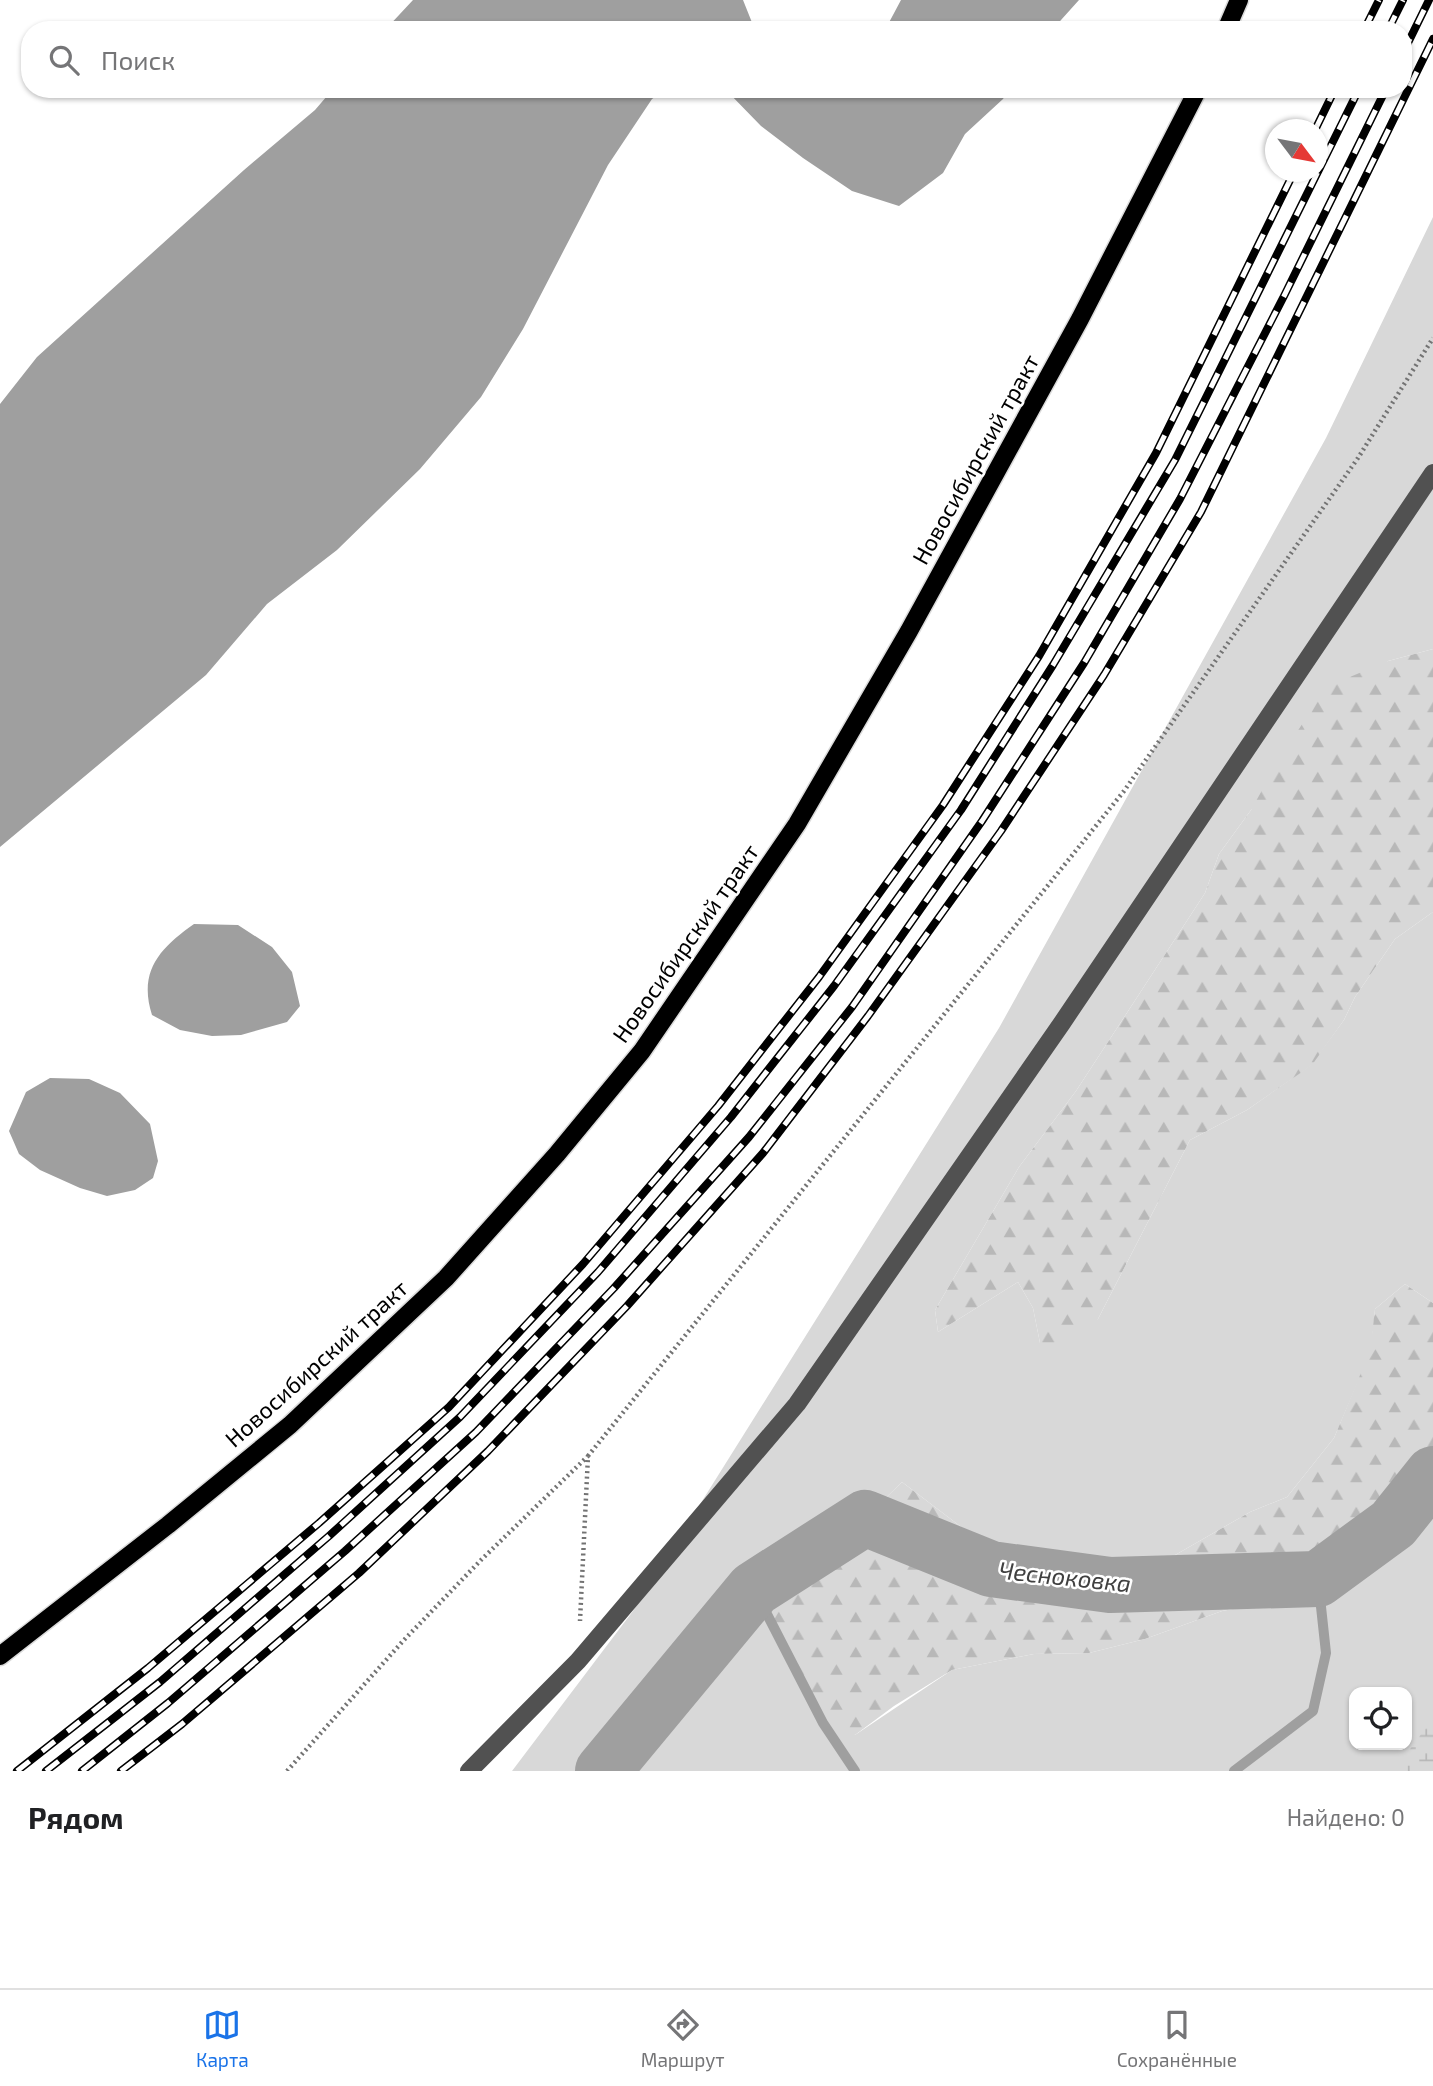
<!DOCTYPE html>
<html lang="ru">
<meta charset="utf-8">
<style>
body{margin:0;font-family:"Exo 2",sans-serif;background:#f2f2f2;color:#202124}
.controls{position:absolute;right:21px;bottom:21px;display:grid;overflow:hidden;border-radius:14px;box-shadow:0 2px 5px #0004}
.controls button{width:63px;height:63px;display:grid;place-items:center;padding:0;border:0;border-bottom:2px solid #e0e0e0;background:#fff;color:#202124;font:35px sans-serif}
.compass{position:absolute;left:1265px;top:119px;width:63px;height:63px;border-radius:50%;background:#fff;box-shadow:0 2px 5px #0004;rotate:122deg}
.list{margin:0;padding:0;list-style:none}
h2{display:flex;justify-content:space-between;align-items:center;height:91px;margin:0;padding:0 28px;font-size:30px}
h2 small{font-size:23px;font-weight:400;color:#757577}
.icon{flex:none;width:38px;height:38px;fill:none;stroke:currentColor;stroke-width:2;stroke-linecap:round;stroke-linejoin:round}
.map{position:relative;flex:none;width:1433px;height:1771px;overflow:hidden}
.search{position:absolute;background:#fff;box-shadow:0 2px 5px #0004;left:21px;right:21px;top:21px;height:77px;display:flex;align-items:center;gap:18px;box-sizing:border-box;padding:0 24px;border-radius:28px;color:#757577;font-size:26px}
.sheet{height:217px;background:#fff}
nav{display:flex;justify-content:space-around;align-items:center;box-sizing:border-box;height:98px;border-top:2px solid #e0e0e0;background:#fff;font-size:19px;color:#757577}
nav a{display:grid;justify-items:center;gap:4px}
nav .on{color:#1a73e8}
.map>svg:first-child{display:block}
.grass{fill:#d8d8d8;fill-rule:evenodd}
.forest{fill:url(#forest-firs)}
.wetland{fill:url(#wetland-marsh)}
.water{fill:#9f9f9f}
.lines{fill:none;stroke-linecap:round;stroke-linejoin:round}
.stream{stroke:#9f9f9f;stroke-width:10}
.river{stroke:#9f9f9f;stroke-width:56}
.major-casing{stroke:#dbdbdb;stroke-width:21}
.path{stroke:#737373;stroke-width:4.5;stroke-dasharray:2 3.5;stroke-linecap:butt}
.minor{stroke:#515151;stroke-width:18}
.major{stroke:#000;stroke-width:18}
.rail-casing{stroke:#000;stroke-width:8}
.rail{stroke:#fff;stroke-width:5;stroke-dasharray:16;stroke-linecap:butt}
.labels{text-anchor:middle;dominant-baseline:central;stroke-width:5;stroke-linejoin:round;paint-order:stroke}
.street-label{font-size:23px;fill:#000;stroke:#fff}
.water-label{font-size:24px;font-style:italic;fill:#404040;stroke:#fff}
</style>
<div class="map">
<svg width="1433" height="1771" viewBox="0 0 1433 1771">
<defs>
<pattern id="forest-firs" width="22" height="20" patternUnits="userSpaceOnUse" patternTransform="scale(1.75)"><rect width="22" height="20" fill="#d8d8d8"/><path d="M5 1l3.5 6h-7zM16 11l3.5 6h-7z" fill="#b8b8b8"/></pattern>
<pattern id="wetland-marsh" width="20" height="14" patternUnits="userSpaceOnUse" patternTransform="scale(1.75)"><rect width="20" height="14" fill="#d8d8d8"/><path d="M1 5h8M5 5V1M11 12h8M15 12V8" fill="none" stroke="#b8b8b8"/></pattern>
</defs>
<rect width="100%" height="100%" fill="#fff"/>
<path class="grass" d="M1433 217V649L1388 661 1251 810 1219 854 1205 893 1076 1091 1019 1167 935 1310 938 1332 1018 1282 1033 1308 1040 1343 1098 1319 1190 1140 1247 1110 1311 1065 1344 1020 1355 997 1395 939 1433 912V1303L1405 1284 1375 1309 1371 1351 1334 1438 1287 1497 1250 1512 1156 1566 1031 1561 981 1542 902 1482 865 1518 754 1589 855 1735 952 1670 1034 1654 1089 1653 1145 1639 1222 1611 1281 1600 1318 1579 1393 1524 1433 1474V1771H512L633 1611 999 1028 1326 438ZM1354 1692H1407V1745H1354Z"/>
<path class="forest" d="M1433 649V912L1395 939 1355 997 1344 1020 1312 1065 1247 1110 1190 1140 1098 1319 1063 1351 1040 1343 1033 1308 1018 1282 938 1332 935 1310 1019 1167 1076 1091 1205 893 1219 854 1251 810 1279 760 1326 687 1388 661Z
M1405 1284 1433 1303V1474L1393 1524 1318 1579 1281 1600 1222 1611 1145 1639 1089 1653 1034 1654 952 1670 894 1706 855 1735 823 1723 754 1589 865 1518 902 1482 981 1542 1031 1561 1156 1566 1250 1512 1287 1497 1334 1438 1370 1351 1375 1309Z"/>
<path class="wetland" d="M1433 1718V1771H1394Z"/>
<path class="water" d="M413 0H743L755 30H385Z
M901 0H1079L1052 30H885Z
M333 89H666L652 99 608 165 523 329 481 397 420 469 337 550 267 604 206 675 0 847V404L37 357 244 170 315 110Z
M725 89H806L826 92 830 89H1009L1003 99 965 134 943 173 899 206 852 191 803 158 761 126Z
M194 924 238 925 272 947 292 972 300 1006 287 1022 241 1035 212 1036 180 1030 152 1015C138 971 160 948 194 924Z
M50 1078 89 1079 120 1093 150 1124 158 1161 153 1178 135 1190 107 1196 80 1188 40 1170 19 1154 9 1131 26 1092Z"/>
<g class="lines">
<path class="stream" d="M754 1589 823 1723 855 1771
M1234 1771 1313 1711 1326 1653 1318 1579"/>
<path class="river" d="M603 1771 754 1589 865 1518 991 1569 1110 1585 1318 1579 1393 1524 1433 1474"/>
<defs>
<path id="major" d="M1226 30 1239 0
M0 1656 168 1525 290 1425 446 1278 557 1154 642 1051 797 824 909 631 1080 319 1198 89"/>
</defs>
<use href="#major" class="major-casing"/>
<path class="path" d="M588 1456 1124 791 1358 458 1433 338
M287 1771 403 1641 481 1560 588 1456 580 1621"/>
<path class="minor" d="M469 1771 578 1661 797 1404 1062 1023 1433 473"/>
<use href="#major" class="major"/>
<defs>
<path id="rail" d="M1364 30 1379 0
M1388 30 1403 0
M1403 53 1429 0
M1315 130 1335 89
M17 1771 148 1668 319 1523 449 1407 583 1264 718 1106 819 977 943 805 1039 656 1156 453 1294 172
M46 1771 160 1682 329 1536 460 1417 598 1272 731 1117 834 986 961 810 1053 665 1175 460 1359 89
M82 1771 168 1703 345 1551 476 1432 614 1288 749 1137 852 1007 982 821 1084 663 1180 499 1284 296 1386 89
M121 1771 182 1724 359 1573 488 1451 627 1306 763 1153 868 1016 1001 831 1104 675 1201 512 1433 39"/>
</defs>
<use href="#rail" class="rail-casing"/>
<use href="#rail" class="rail"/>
</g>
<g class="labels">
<g class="street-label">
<text transform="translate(975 459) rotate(-61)">Новосибирский тракт</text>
<text transform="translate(685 943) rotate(-55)">Новосибирский тракт</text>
<text transform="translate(316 1363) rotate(-42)">Новосибирский тракт</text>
</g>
<g class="water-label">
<text transform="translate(1065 1576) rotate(6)">Чесноковка</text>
</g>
</g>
</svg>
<div class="controls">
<button><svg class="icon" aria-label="locate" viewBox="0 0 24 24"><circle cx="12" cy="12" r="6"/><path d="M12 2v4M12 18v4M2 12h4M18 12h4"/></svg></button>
</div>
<svg class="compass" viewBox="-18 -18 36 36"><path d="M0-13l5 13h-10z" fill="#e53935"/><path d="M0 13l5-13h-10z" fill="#757577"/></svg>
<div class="search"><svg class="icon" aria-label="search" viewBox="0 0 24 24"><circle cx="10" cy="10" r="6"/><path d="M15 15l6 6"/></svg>Поиск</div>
</div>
<section class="sheet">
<h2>Рядом<small>Найдено: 0</small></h2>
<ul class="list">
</ul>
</section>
<nav>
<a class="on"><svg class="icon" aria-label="map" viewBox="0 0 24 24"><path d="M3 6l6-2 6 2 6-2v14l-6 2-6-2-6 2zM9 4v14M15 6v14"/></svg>Карта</a>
<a><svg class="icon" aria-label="directions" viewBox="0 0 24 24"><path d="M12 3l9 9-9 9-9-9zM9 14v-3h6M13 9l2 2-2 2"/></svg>Маршрут</a>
<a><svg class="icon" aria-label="saved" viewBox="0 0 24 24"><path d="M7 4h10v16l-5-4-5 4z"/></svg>Сохранённые</a>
</nav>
